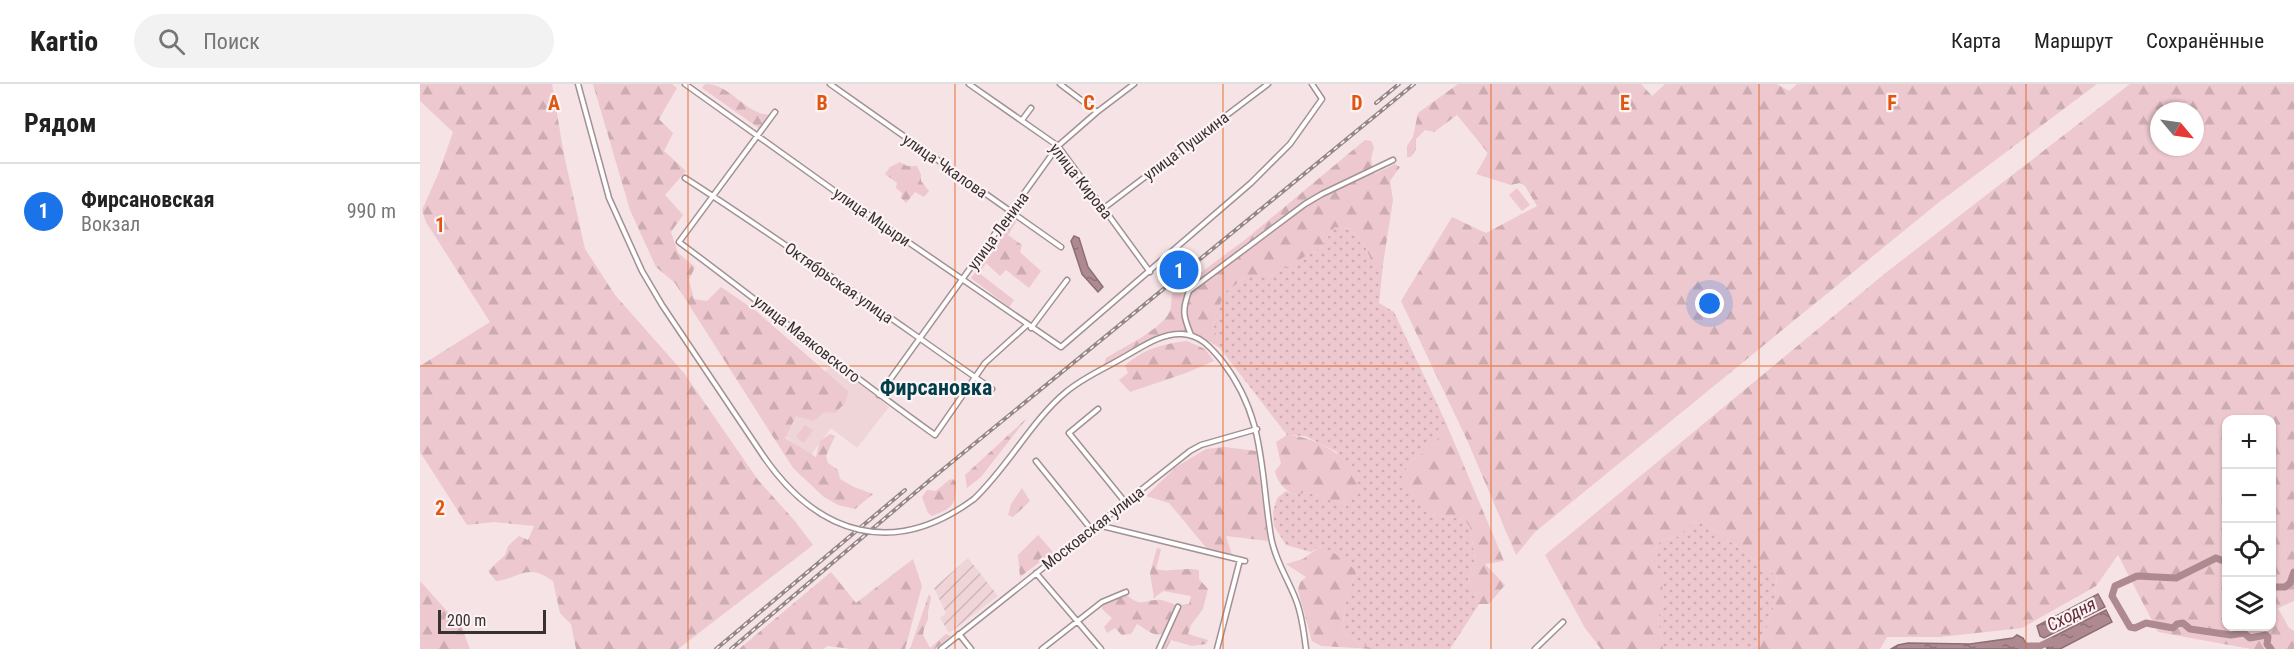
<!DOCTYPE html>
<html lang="ru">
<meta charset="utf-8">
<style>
body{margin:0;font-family:"Roboto Condensed",sans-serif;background:#f2f2f2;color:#222}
.controls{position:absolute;right:18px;bottom:18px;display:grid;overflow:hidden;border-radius:12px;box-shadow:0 2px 4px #0004}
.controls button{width:54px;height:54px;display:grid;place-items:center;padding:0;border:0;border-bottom:2px solid #e0e0e0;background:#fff;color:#222;font:30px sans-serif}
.compass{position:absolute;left:1730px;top:18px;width:54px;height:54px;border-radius:50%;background:#fff;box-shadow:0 2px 4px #0004;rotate:119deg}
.scale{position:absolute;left:18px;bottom:15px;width:108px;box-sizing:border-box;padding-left:6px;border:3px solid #383132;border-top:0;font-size:16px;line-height:21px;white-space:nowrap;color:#383132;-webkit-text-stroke:4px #fdf2f4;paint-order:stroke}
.you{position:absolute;left:1290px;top:220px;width:21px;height:21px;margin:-15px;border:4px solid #fff;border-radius:50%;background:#1a73e8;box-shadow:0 0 0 9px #1a73e833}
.badge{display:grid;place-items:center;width:39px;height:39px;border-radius:50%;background:#1a73e8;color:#fff;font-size:20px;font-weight:700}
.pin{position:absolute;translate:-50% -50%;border:3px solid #fff;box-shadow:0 2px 6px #0006}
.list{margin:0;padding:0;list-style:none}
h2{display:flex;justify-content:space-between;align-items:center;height:78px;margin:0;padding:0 24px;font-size:26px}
h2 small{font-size:20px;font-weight:400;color:#767676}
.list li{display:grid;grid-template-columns:39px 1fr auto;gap:18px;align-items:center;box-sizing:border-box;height:96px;padding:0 24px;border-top:2px solid #e0e0e0}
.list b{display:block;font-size:22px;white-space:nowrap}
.list p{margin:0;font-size:20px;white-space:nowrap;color:#767676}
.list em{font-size:20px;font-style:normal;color:#767676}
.icon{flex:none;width:33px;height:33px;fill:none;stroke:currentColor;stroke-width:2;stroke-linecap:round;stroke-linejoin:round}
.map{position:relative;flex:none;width:1874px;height:565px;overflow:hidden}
header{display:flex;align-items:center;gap:36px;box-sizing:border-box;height:84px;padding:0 30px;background:#fff;border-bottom:2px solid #e0e0e0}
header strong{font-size:28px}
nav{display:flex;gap:33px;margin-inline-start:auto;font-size:21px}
.search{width:420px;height:54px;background:#f2f2f2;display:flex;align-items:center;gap:15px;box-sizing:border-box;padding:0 21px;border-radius:33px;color:#767676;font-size:22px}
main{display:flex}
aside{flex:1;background:#fff}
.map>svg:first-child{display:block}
.built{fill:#efd4d8}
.industrial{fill:url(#industrial-furrows)}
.grass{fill:url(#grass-dots)}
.forest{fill:url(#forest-firs);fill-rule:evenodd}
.green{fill:#edc8ce}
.water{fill:url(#water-ripples);stroke:#8b6f74;stroke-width:1.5}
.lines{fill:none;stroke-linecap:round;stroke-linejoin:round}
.river{stroke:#ae8a90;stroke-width:7}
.minor-casing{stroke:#a29194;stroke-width:7}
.minor{stroke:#fff;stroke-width:4}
.rail-casing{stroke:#938789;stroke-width:4}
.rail{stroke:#fdf2f4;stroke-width:1.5;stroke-dasharray:4.5;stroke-linecap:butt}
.minor-bridge-casing{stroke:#a29194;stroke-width:7;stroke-linecap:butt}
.minor-bridge{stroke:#fff;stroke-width:4}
.grid{fill:none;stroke:#df570e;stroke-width:1.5;stroke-opacity:0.55}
.labels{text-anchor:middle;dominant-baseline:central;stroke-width:4.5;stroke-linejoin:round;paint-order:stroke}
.street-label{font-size:16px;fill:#383132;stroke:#fdf2f4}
.water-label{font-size:18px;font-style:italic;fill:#5f2c38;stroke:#fdf2f4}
.district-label{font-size:22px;font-weight:bold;fill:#003f4a;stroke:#fdf2f4}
.grid-label{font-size:20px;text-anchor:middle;font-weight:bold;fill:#df570e;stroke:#fdf2f4;stroke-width:4.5;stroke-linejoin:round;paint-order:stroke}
</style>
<header>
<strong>Kartio</strong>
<div class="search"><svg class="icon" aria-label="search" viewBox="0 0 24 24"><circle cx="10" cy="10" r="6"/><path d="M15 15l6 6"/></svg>Поиск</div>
<nav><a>Карта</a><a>Маршрут</a><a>Сохранённые</a></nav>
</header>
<main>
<aside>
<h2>Рядом<small></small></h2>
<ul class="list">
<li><span class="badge">1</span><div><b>Фирсановская</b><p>Вокзал</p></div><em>990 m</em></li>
</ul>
</aside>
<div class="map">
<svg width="1874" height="565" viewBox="0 0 1874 565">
<defs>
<pattern id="industrial-furrows" width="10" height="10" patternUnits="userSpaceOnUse" patternTransform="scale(1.5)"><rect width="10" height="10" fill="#efd4d8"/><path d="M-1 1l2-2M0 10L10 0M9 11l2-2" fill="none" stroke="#ceb6ba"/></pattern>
<pattern id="grass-dots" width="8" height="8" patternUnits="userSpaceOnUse" patternTransform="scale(1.5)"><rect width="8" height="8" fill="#edc8ce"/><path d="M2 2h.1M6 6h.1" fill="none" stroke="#ccacb1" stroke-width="1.8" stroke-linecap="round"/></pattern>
<pattern id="forest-firs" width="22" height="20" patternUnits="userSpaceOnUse" patternTransform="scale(1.5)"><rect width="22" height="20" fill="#edc8ce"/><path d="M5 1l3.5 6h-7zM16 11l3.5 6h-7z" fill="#ccacb1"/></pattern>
<pattern id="water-ripples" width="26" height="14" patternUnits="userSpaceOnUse" patternTransform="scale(1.5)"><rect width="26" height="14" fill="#ae8a90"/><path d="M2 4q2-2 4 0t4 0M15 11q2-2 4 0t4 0" fill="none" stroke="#8f7176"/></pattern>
</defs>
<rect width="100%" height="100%" fill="#f5e3e6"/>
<path class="built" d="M412 278 469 323 437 364 411 344 390 372 363 351Z"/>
<path class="industrial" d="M548 474 578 512 529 549 520 534 526 529 514 504Z"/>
<path class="grass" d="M915 143 931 145 946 164 951 176 963 180 959 219 974 228 1026 339 1015 359 986 382 1009 431 1044 435 1050 443 1055 475 1048 495 1059 520 1030 565H952L922 549 926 513 937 487 901 462 891 468 866 461 854 442 853 428 857 414 866 407 874 411C895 405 908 415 925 424L917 368 885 352 867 351 800 264 793 239 805 208 826 193H849L900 164Z
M1282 437 1357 492C1354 523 1354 543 1330 565H1243L1238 536 1243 515 1231 471 1241 456 1257 453 1273 438Z"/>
<path class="forest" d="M0 0H132L144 71 165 165 195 211 264 289 338 396 374 436 393 461 258 565H156L151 540 140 529 133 497C107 479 103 493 76 497L68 487 85 471 88 462 99 452 108 456 114 442 74 438 47 441 0 368V282L70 238 6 138 2 126 19 88 33 48 0 17Z
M173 0H252L257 4 239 35 253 49 244 67 266 87 245 111 263 131 251 148 258 169 275 183 269 196 274 215 287 217 301 203 336 227 429 308 424 320 415 329 404 328 394 337 376 332 365 354 396 373 400 357 410 350 415 352 406 372 408 379 418 386 420 395 434 403 453 410 435 425 418 421 404 413 373 384 255 199 236 183 210 126Z
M285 0C312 0 323 30 351 31L340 45 282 4Z
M1038 0H1221L1232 12 1245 0H1357L1369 7 1377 0H1677L1518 119 1115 448 1096 471 1048 358 981 217 1032 133 1066 149 1117 122 1105 102 1100 99 1091 101 1056 90 1068 69 1037 31 1014 48 1005 46 996 55V65L991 73H987V62L993 53 998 29Z
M1710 0H1874V517L1858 524 1869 544 1874 547V565H1831L1738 548 1698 471 1676 502 1602 544 1520 553H1467L1460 565H1330C1354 543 1354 523 1357 492L1282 437 1273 438 1257 453 1241 456 1231 471 1241 489 1243 515 1238 536 1243 565H1181L1165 544 1125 471 1468 187ZM1739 27H1775V63H1739ZM1806 336H1852V542H1806Z
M945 56 951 57 954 63 951 75 954 90 975 80 980 83 970 97 973 116 963 180 951 176 946 164 931 145 915 143 900 164 849 193H826L805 208 793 239 800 264C786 255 770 245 752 247 736 248 700 272 684 281L686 274C702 264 740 246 749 229 752 224 751 216 752 210L826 155Z
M480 78 487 82H497L501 91V97L509 107 504 113 495 108 486 119 481 114 482 109 476 104 477 99 465 90 470 83Z
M594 135 596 138 588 151 602 161 600 168 621 187 609 204 586 186 580 192 566 179 559 189 594 216 589 223 551 194Z
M767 257 785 265 794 277 766 289 710 308 699 296 708 289 705 282C720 266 746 259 767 257Z
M607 334 561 393 547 404 545 391Z
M1026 339 1084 477 1065 480 1085 501 1069 520H1059L1048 495 1055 475 1050 443 1044 435 1009 431 981 395 986 382 1015 359Z
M867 351C894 353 914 366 934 383L938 403 925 425C908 415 895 405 874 411 865 406 857 398 855 387L861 380 856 358Z
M805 363 836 367 848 457 806 452 812 471 789 467 749 419 726 412 756 383 786 365Z
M533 395 536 398C535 421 535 423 512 432L508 429 502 413 507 406 516 407 529 396Z
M602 404 610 417 593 433 588 431 591 420Z
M618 451 633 468 600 493 598 471Z
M901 462 914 469 937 487 926 513 922 549 952 565 901 562 892 557 878 506 880 498 886 493 866 480 883 475Z
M737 464 741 465 736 485C749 489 765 483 779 486V495L788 505 783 525 771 541 768 550 788 556 786 560 772 562 751 556 746 565H741L761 521 769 520 771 512 743 507 734 514 730 489Z
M493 475 502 502 485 565H431L408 562 403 565H319L411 488 436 519Z
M0 497 42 544 50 565H0Z
M509 510 511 514 508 528V535L504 545 503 551 510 564 526 550 531 552 515 565H490Z
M707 511C720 523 722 517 736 516 742 515 750 519 756 521L745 549C734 554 726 545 717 540L711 550 702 551 695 544 687 549 684 543 692 534 682 525 683 520Z"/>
<path class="green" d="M1097 104 1110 121 1102 127 1089 111Z
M385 341 393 346 384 359 376 353Z"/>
<path class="water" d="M654 152 659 154 668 183 683 203 678 208 662 190 651 157Z
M1678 510 1685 523 1624 554 1620 552 1617 542Z
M1686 526 1692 538 1640 565H1627L1625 557Z
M1597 551 1603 554 1609 565H1471L1478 561 1488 559 1550 560 1593 554Z"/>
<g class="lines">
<path class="river" d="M1806 478 1796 474 1756 494 1717 492 1695 502 1692 512 1710 543 1715 544 1726 539 1753 544 1757 540 1763 539 1770 545 1811 551 1824 549 1830 554 1846 551 1848 553 1847 560 1851 565
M1852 503H1865L1870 499 1874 488
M1601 562H1620L1631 557"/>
<defs>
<path id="minor" d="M158 0 189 114 222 187 242 221 344 373
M265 0 437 123 641 263 831 99 870 60 902 15 892 0
M410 0 641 163
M549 0 638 62 730 188
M640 0 677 28
M355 28 259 158C345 222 428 289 515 351L565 279 607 241
M602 36 611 24
M265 94C369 161 470 234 572 305
M684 124 848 0
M611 244 647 196
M771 251C763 232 762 226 769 207L885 120 902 110 973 76
M459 311 638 62 677 28 714 0
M678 325 649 349 705 418
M616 377 671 445
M554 415C588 383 612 336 646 308 664 293 684 285 704 273 722 263 741 249 762 250 781 251 791 264 802 277 846 334 840 387 851 453 855 476 868 495 876 516 882 531 884 549 886 565
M678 441 825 477
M616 489 681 565
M539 550 551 565
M521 565 770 367 781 361 837 345
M622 565 682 518 706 508
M739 565 758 523
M797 565 820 476
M1115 565 1143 538"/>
</defs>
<use href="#minor" class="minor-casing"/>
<use href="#minor" class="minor"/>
<defs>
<path id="rail" d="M956 19 979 0
M296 565 485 406
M311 565 510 396 994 0"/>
</defs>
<use href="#rail" class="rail-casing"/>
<use href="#rail" class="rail"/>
<defs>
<path id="minor-bridge" d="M344 373C399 452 474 474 554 415"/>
</defs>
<use href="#minor-bridge" class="minor-bridge-casing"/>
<use href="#minor-bridge" class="minor-bridge"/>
</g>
<path class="grid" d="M268 0V565M535 0V565M803 0V565M1071 0V565M1339 0V565M1606 0V565M0 282H1874"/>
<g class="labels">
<g class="street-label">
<text transform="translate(766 62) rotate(-37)">улица Пушкина</text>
<text transform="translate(525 82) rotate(35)">улица Чкалова</text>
<text transform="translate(661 97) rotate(52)">улица Кирова</text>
<text transform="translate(452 133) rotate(35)">улица Мцыри</text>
<text transform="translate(578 147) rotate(-54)">улица Ленина</text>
<text transform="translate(419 199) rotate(35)">Октябрьская улица</text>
<text transform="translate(387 255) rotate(38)">улица Маяковского</text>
<text transform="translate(673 444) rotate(-38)">Московская улица</text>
</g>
<g class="water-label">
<text transform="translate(1651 530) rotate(-27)">Сходня</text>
</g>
<g class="district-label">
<text x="516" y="303">Фирсановка</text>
</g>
</g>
<g class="grid-label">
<text x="134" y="26">A</text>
<text x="402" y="26">B</text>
<text x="669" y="26">C</text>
<text x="937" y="26">D</text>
<text x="1205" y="26">E</text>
<text x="1472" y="26">F</text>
<text x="20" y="148">1</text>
<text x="20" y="431">2</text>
</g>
</svg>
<div class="controls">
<button>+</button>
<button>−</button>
<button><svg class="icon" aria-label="locate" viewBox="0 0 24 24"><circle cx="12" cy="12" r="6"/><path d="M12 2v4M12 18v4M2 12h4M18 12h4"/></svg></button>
<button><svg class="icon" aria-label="layers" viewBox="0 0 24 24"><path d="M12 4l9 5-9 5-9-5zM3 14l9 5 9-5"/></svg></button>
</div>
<svg class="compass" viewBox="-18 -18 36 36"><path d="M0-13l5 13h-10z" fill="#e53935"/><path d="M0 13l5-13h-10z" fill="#767676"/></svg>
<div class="scale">200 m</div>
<div class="you"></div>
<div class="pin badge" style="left:759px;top:186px">1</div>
</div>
</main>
